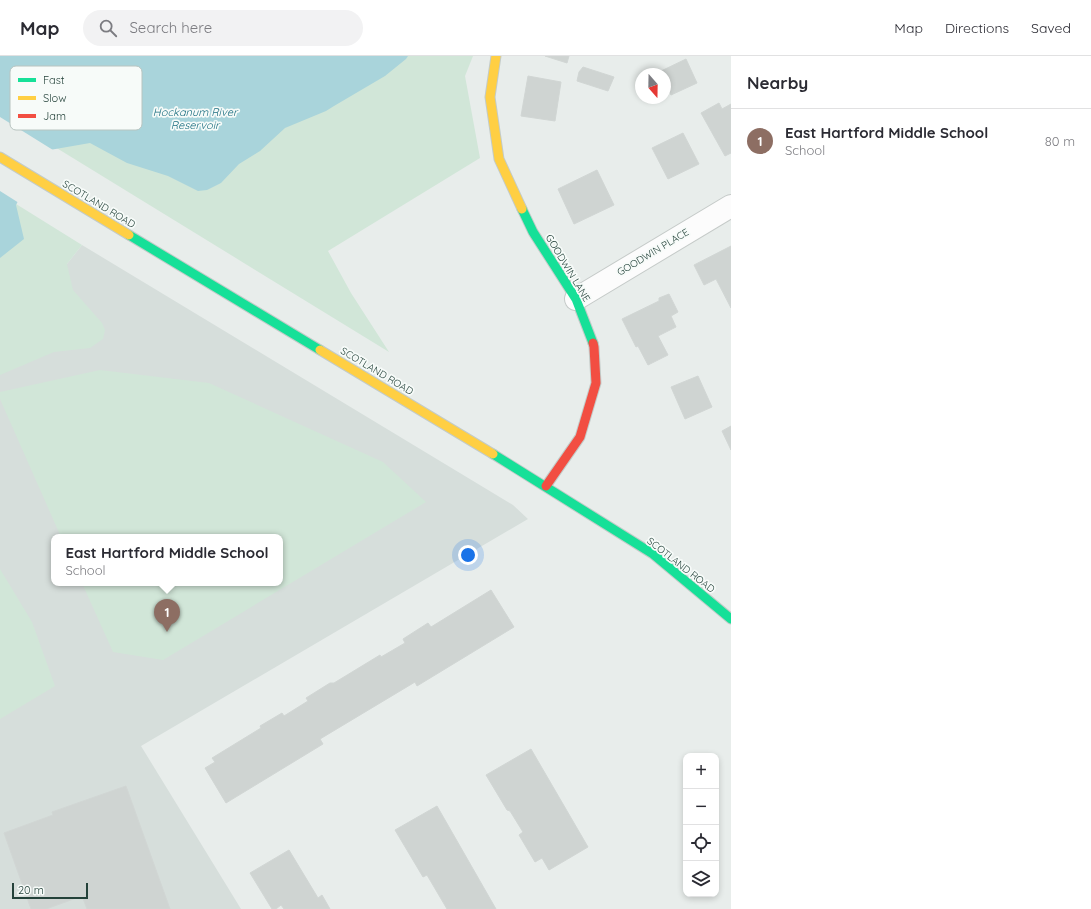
<!DOCTYPE html>
<meta charset="utf-8">
<style>
body{margin:0;font-family:Quicksand,sans-serif;background:#f2f2f3;color:#2b2b33}
.controls{position:absolute;right:12px;bottom:12px;display:grid;overflow:hidden;border-radius:8px;box-shadow:0 2px 6px #0003}
.controls button{width:36px;height:36px;display:grid;place-items:center;padding:0;border:0;border-bottom:1px solid #e1e1e2;background:#fff;color:#2b2b33;font:20px sans-serif}
.compass{position:absolute;left:635px;top:12px;width:36px;height:36px;border-radius:50%;background:#fff;box-shadow:0 2px 6px #0003;rotate:160deg}
.scale{position:absolute;left:12px;bottom:10px;width:76px;box-sizing:border-box;padding-left:4px;border:2px solid #24423a;border-top:0;font-size:11px;line-height:14px;white-space:nowrap;color:#24423a;-webkit-text-stroke:3px #f7fbf9;paint-order:stroke}
.you{position:absolute;left:468px;top:499px;width:14px;height:14px;margin:-10px;border:3px solid #fff;border-radius:50%;background:#1a73e8;box-shadow:0 0 0 6px #1a73e833}
.badge{display:grid;place-items:center;width:26px;height:26px;border-radius:50%;background:#1a73e8;color:#fff;font-size:13px;font-weight:700}
.pin{position:absolute;translate:-50% -33px;filter:drop-shadow(0 1px 2px #0008)}
.pin::after{content:'';position:absolute;top:21px;width:14px;height:12px;background:inherit;clip-path:polygon(0 0,100% 0,50% 100%)}
.popup{position:absolute;left:51px;top:478px;width:232px;height:52px;box-sizing:border-box;display:grid;place-content:center;border-radius:8px;background:#fff;filter:drop-shadow(0 1px 3px #0005);font-size:13px;white-space:nowrap;color:#7c7c81}
.popup b{font-size:15px;color:#2b2b33}
.popup::after{content:'';position:absolute;left:50%;top:100%;margin-left:-8px;border:8px solid transparent;border-top-color:#fff}
.list{margin:0;padding:0;list-style:none}
h2{display:flex;justify-content:space-between;align-items:center;height:52px;margin:0;padding:0 16px;font-size:17px}
h2 small{font-size:13px;font-weight:400;color:#7c7c81}
.list li{display:grid;grid-template-columns:26px 1fr auto;gap:12px;align-items:center;box-sizing:border-box;height:64px;padding:0 16px;border-top:1px solid #e1e1e2}
.list b{display:block;font-size:15px;white-space:nowrap}
.list p{margin:0;font-size:13px;white-space:nowrap;color:#7c7c81}
.list em{font-size:13px;font-style:normal;color:#7c7c81}
.icon{flex:none;width:22px;height:22px;fill:none;stroke:currentColor;stroke-width:2;stroke-linecap:round;stroke-linejoin:round}
.map{position:relative;flex:none;width:731px;height:853px;overflow:hidden}
header{display:flex;align-items:center;gap:24px;box-sizing:border-box;height:56px;padding:0 20px;background:#fff;border-bottom:1px solid #e1e1e2}
header strong{font-size:19px}
nav{display:flex;gap:22px;margin-inline-start:auto;font-size:14px}
.search{width:280px;height:36px;background:#f2f2f3;display:flex;align-items:center;gap:10px;box-sizing:border-box;padding:0 14px;border-radius:22px;color:#7c7c81;font-size:15px}
main{display:flex}
aside{flex:1;background:#fff}
.map>svg:first-child{display:block}
.built{fill:#d6dedb;fill-rule:evenodd}
.green{fill:#d1e6d8}
.water{fill:#a9d4db}
.pier{fill:#e8edeb}
.building{fill:#cfd4d2;stroke:#d1d6d4}
.lines{fill:none;stroke-linecap:round;stroke-linejoin:round}
.street-casing{stroke:#c5cac8;stroke-width:24}
.fast-casing{stroke:#c3cbc8;stroke-width:11}
.slow-casing{stroke:#c3cbc8;stroke-width:11}
.jam-casing{stroke:#c3cbc8;stroke-width:11}
.street{stroke:#fcfcfc;stroke-width:22}
.fast{stroke:#16e098;stroke-width:9}
.slow{stroke:#ffcf43;stroke-width:9}
.jam{stroke:#f24e42;stroke-width:9}
.labels{text-anchor:middle;dominant-baseline:central;stroke-width:3.5;stroke-linejoin:round;paint-order:stroke}
.street-label{font-size:10px;fill:#24423a;stroke:#f7fbf9}
.water-label{font-size:11px;font-style:italic;fill:#1c6f80;stroke:#f7fbf9}
.key{fill:#f7fbf9;stroke:#b8c4c0;stroke-width:1}
.key-label{font-size:11px;fill:#24423a}
</style>
<header>
<strong>Map</strong>
<div class="search"><svg class="icon" aria-label="search" viewBox="0 0 24 24"><circle cx="10" cy="10" r="6"/><path d="M15 15l6 6"/></svg>Search here</div>
<nav><a>Map</a><a>Directions</a><a>Saved</a></nav>
</header>
<main>
<div class="map">
<svg width="731" height="853" viewBox="0 0 731 853">
<rect width="100%" height="100%" fill="#e8edeb"/>
<path class="built" d="M82 189 513 449 528 463 141 690 241 853H0V283L21 266ZM54 481H280V527H54Z"/>
<path class="green" d="M309 0H473L465 20 480 102 328 195 351 237 389 296 24 72Z
M0 138 82 189 67 208 73 234 102 267 105 274 103 283 90 292 54 296 0 319Z
M100 314 209 327 383 406 426 446 163 604 113 596 82 527H280V481H61L0 343V336Z
M0 513 32 566 55 630 0 663Z"/>
<path class="water" d="M0 0H408L406 3 385 20 334 50 326 55 285 72 260 95 239 108 221 127 207 134 198 135 168 120 127 107 90 87 44 95 16 149 24 183 0 202Z"/>
<path class="pier" d="M0 61 53 94 52 96 45 97 19 147 0 135Z"/>
<path class="building" d="M545 0H569L567 7Z
M686 3 697 27 671 39 665 28V18H660L659 16Z
M583 11 614 21 608 35 577 25 579 16Z
M528 20 561 26 555 65 521 60Z
M719 47 722 53 731 48V97L725 100 701 57Z
M683 77 699 108 668 123 652 92Z
M597 114 614 149 574 168 558 133Z
M731 190V252L716 223 704 229 694 209Z
M669 238 678 256 671 260 676 271 658 280 668 299 648 309 638 290 636 291 622 263 659 245V242Z
M698 320 712 351 685 363 671 331Z
M731 370V394L722 375Z
M491 534 514 571 417 630 415 626 320 683 323 688 226 747 205 712 215 706 212 702 261 672 260 670 282 657 284 660 308 645 306 642 330 627H334L380 599 381 601 405 587 403 583 428 567 431 571Z
M531 693 588 791 549 814 542 802 535 806 519 779 523 776 510 755 507 754 486 719Z
M126 730 170 853H87L82 840 46 853H31L4 777 53 759 52 756Z
M437 750 496 853H447L427 819 423 821 395 774Z
M289 794 318 842 322 839 330 853H284L281 849 276 853H272L250 817Z"/>
<g class="lines">
<defs>
<path id="street" d="M576 243 731 150"/>
<path id="fast" d="M522 153 533 176 576 243 593 287
M129 179 320 294
M493 398 653 498 731 563"/>
<path id="slow" d="M496 0 490 41 499 103 522 153
M0 101 129 179
M320 294 493 398"/>
<path id="jam" d="M546 430 580 381 596 327 594 291 593 287"/>
</defs>
<use href="#street" class="street-casing"/>
<use href="#fast" class="fast-casing"/>
<use href="#slow" class="slow-casing"/>
<use href="#jam" class="jam-casing"/>
<use href="#street" class="street"/>
<use href="#fast" class="fast"/>
<use href="#slow" class="slow"/>
<use href="#jam" class="jam"/>
</g>
<g class="labels">
<g class="street-label">
<text transform="translate(99 148) rotate(31)">SCOTLAND ROAD</text>
<text transform="translate(653 196) rotate(-31)">GOODWIN PLACE</text>
<text transform="translate(568 212) rotate(59)">GOODWIN LANE</text>
<text transform="translate(377 315) rotate(31)">SCOTLAND ROAD</text>
<text transform="translate(681 509) rotate(38)">SCOTLAND ROAD</text>
</g>
<g class="water-label">
<text x="195" y="56">Hockanum River<tspan x="195" dy="13">Reservoir</tspan></text>
</g>
</g>
<rect x="10" y="10" width="132" height="64" rx="6" class="key"/>
<rect x="18" y="22" width="18" height="4" fill="#16e098"/>
<rect x="18" y="40" width="18" height="4" fill="#ffcf43"/>
<rect x="18" y="58" width="18" height="4" fill="#f24e42"/>
<g class="key-label">
<text x="43" y="28">Fast</text>
<text x="43" y="46">Slow</text>
<text x="43" y="64">Jam</text>
</g>
</svg>
<div class="controls">
<button>+</button>
<button>−</button>
<button><svg class="icon" aria-label="locate" viewBox="0 0 24 24"><circle cx="12" cy="12" r="6"/><path d="M12 2v4M12 18v4M2 12h4M18 12h4"/></svg></button>
<button><svg class="icon" aria-label="layers" viewBox="0 0 24 24"><path d="M12 4l9 5-9 5-9-5zM3 14l9 5 9-5"/></svg></button>
</div>
<svg class="compass" viewBox="-18 -18 36 36"><path d="M0-13l5 13h-10z" fill="#e53935"/><path d="M0 13l5-13h-10z" fill="#7c7c81"/></svg>
<div class="scale">20 m</div>
<div class="you"></div>
<div class="pin badge" style="left:167px;top:576px;background:#8d6e63">1</div>
<div class="popup"><b>East Hartford Middle School</b>School</div>
</div>
<aside>
<h2>Nearby<small></small></h2>
<ul class="list">
<li><span class="badge" style="background:#8d6e63">1</span><div><b>East Hartford Middle School</b><p>School</p></div><em>80 m</em></li>
</ul>
</aside>
</main>
